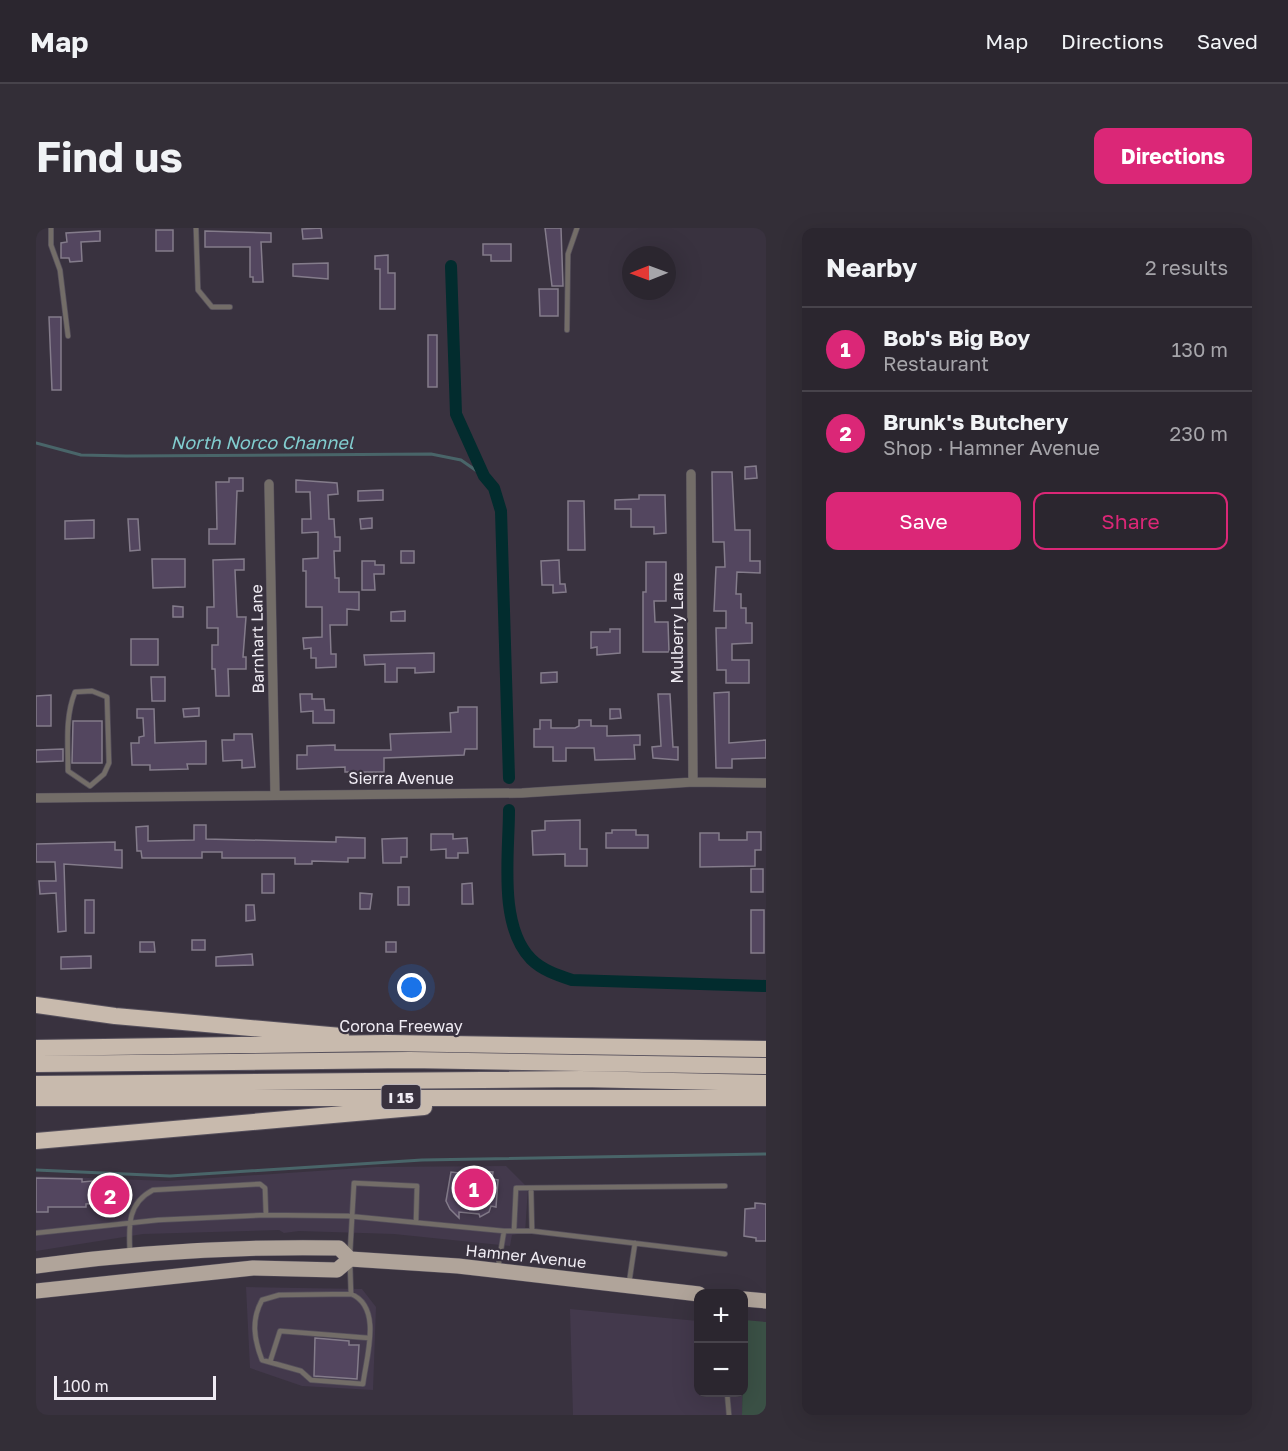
<!DOCTYPE html>
<meta charset="utf-8">
<style>
body{margin:0;font-family:"Golos Text",sans-serif;background:#332e37;color:#f1f3f6}
.controls{position:absolute;right:18px;bottom:18px;display:grid;overflow:hidden;border-radius:12px;box-shadow:0 6px 24px #0002}
.controls button{width:54px;height:54px;display:grid;place-items:center;padding:0;border:0;border-bottom:2px solid #47434b;background:#2b262f;color:#f1f3f6;font:30px sans-serif}
.compass{position:absolute;left:586px;top:18px;width:54px;height:54px;border-radius:50%;background:#2b262f;box-shadow:0 6px 24px #0002;rotate:269deg}
.scale{position:absolute;left:18px;bottom:15px;width:162px;box-sizing:border-box;padding-left:6px;border:3px solid #efebf3;border-top:0;font-size:16px;line-height:21px;white-space:nowrap;color:#efebf3;-webkit-text-stroke:4px #39323f;paint-order:stroke}
.you{position:absolute;left:376px;top:760px;width:21px;height:21px;margin:-15px;border:4px solid #fff;border-radius:50%;background:#1a73e8;box-shadow:0 0 0 9px #1a73e833}
.badge{display:grid;place-items:center;width:39px;height:39px;border-radius:50%;background:#db2777;color:#fff;font-size:20px;font-weight:700}
.pin{position:absolute;translate:-50% -50%;border:3px solid #fff;box-shadow:0 2px 6px #0006}
.list{margin:0;padding:0;list-style:none}
h2{display:flex;justify-content:space-between;align-items:center;height:78px;margin:0;padding:0 24px;font-size:26px}
h2 small{font-size:20px;font-weight:400;color:#a6a5aa}
.list li{display:grid;grid-template-columns:39px 1fr auto;gap:18px;align-items:center;box-sizing:border-box;height:84px;padding:0 24px;border-top:2px solid #47434b}
.list b{display:block;font-size:22px;white-space:nowrap}
.list p{margin:0;font-size:20px;white-space:nowrap;color:#a6a5aa}
.list em{font-size:20px;font-style:normal;color:#a6a5aa}
.actions{display:flex;gap:12px;padding:18px 24px}
.actions a{flex:1;padding:14px 0;border:2px solid #db2777;border-radius:12px;text-align:center;font-size:21px;color:#db2777}
.actions .main{background:#db2777;color:#fff}
.map{position:relative;flex:none;width:730px;height:1187px;overflow:hidden;border-radius:12px}
header{display:flex;align-items:center;gap:36px;box-sizing:border-box;height:84px;padding:0 30px;background:#2b262f;border-bottom:2px solid #47434b}
header strong{font-size:28px}
nav{display:flex;gap:33px;margin-inline-start:auto;font-size:21px}
.intro{display:flex;align-items:center;justify-content:space-between;box-sizing:border-box;height:144px;padding:0 36px}
h1{margin:0;font-size:42px}
.button{padding:15px 27px;border-radius:12px;background:#db2777;color:#fff;font-size:21px;font-weight:700}
main{display:flex;gap:36px;padding:0 36px}
aside{flex:1;background:#2b262f;border-radius:12px;box-shadow:0 6px 24px #0002}
.map>svg:first-child{display:block}
.built{fill:#43394c}
.green{fill:#3b5146}
.lines{fill:none;stroke-linecap:round;stroke-linejoin:round}
.stream{stroke:#496569;stroke-width:3}
.canal{stroke:#022c2e;stroke-width:12}
.building{fill:#53465f;stroke:#847c8b;stroke-width:1.5}
.service-casing{stroke:#56505c;stroke-width:6}
.minor-casing{stroke:#56505c;stroke-width:10}
.primary-casing{stroke:#56505c;stroke-width:16}
.motorway-casing{stroke:#56505c;stroke-width:18}
.service{stroke:#736d68;stroke-width:4.5}
.minor{stroke:#736d68;stroke-width:9}
.primary{stroke:#b0a49a;stroke-width:15}
.motorway{stroke:#c8baad;stroke-width:16}
.labels{text-anchor:middle;dominant-baseline:central;stroke-width:4.5;stroke-linejoin:round;paint-order:stroke}
.shield{fill:#39323f;stroke:#b8b4bd;stroke-width:1.5}
.shield-label{font-size:15px;font-weight:bold;fill:#efebf3}
.street-label{font-size:16px;fill:#efebf3;stroke:#39323f}
.water-label{font-size:18px;font-style:italic;fill:#82cdcf;stroke:#39323f}
</style>
<header>
<strong>Map</strong>
<nav><a>Map</a><a>Directions</a><a>Saved</a></nav>
</header>
<div class="intro"><h1>Find us</h1><a class="button">Directions</a></div>
<main>
<div class="map">
<svg width="730" height="1187" viewBox="0 0 730 1187">
<rect width="100%" height="100%" fill="#39323f"/>
<path class="built" d="M470 938 492 960 489 1005 476 1007 474 1018 358 1006 263 1003 248 1005 243 1002 107 1006 0 1023V948L132 953 340 939Z
M210 1059 326 1061 340 1079 337 1162 266 1158 214 1140Z
M534 1081 662 1093V1164L706 1165V1187H537Z"/>
<path class="green" d="M708 1092 730 1094V1187H706Z"/>
<g class="lines">
<path class="stream" d="M0 215 45 227 90 228 395 226 425 232 448 248
M0 942 134 948 386 932 730 926"/>
<path class="canal" d="M415 38 420 186 448 248 458 260 465 283 473 550
M473 582C473 626 462 697 495 731 506 742 521 747 536 752L730 758"/>
</g>
<path class="building" d="M285 0 286 10 267 11 266 1Z
M509 0H525L527 58H516Z
M120 2H137V23H120Z
M64 3V13L45 14 46 33 34 34 33 30H25V15L31 14 30 5Z
M169 3 235 5V14H225L227 54H217V49H214V19H169Z
M447 16H475V33H455V27H447Z
M352 27V45H359V81H344V41H339V28Z
M292 35V51L257 48V36Z
M503 61H522V88H504Z
M13 89H25V162H16Z
M392 107H401V159H392Z
M720 238 721 250 709 251V239Z
M676 244H696L699 302H714V333H724V345L701 344 700 366H705V380H710V395H716V415L696 416V432H713V455H690V442H681L680 400H690V383H678L680 339H689L688 314H677Z
M193 250H207V263H201L199 316H173V301H181L180 254H193Z
M260 252 301 255 302 266 292 267 293 291H298L299 309H304V323H298L299 350H303V364H323V382L311 381V397H294L295 426H300V439L280 440V430H275V420L268 421 267 410 286 409V379H270V343H267V331L282 330V304L266 305V291H275L274 264H260Z
M347 262V272L322 273V263Z
M603 267H629L630 305 618 306V299H595V281H579V272L603 271Z
M532 273H548L549 322H532Z
M336 290V300L325 301 324 291Z
M92 291H102L104 322 94 323Z
M58 292V310L29 311V293Z
M365 323H378V335H365Z
M116 331H149V359L117 360Z
M208 331V342H199L201 389H210L207 429H210V441H192L193 468H180L179 441H176V417H182V400H171V379H178L177 332Z
M523 332 524 356H529L530 364 517 365V357H506L505 333Z
M326 333H339V337H348V346H338L339 362H326Z
M610 334H630V373H618L619 394H632L633 424H607V364H610Z
M137 378 147 379V389H137Z
M369 383V393H355V384Z
M574 401H584V425L561 427V419L555 420V404H574Z
M95 411H122V437H95Z
M398 425V444L379 445V440H361V454H349V436L329 437 328 427Z
M521 444V454L505 455V445Z
M115 449H129V473H116Z
M693 464V515L730 512V530L696 531V540H680L678 465Z
M264 466H276V471H288L289 482H298V495H277V483L265 484Z
M622 466H634L637 519H642V532L617 530 616 519 625 518Z
M15 467V498H0V468Z
M422 479H441V521H429L428 527 348 530V544H309V539L261 541V527H271V518L299 517V522H355L354 506 415 504 414 485 422 484Z
M163 480V488L148 489 147 481Z
M101 481H118L119 515 170 513V536H151L152 541 114 542V537H96L95 515H103V509L108 508 107 490H101Z
M574 481H584L585 490 574 491Z
M504 492H515V500H539L543 498V492H555V498H571V508L604 507V517H598L599 531 559 532 558 520H530V533H517V519H498V501H504Z
M37 493H66V535H36Z
M198 506H216L219 539 206 540V532L187 533 186 512H198Z
M27 521V533L0 534V522Z
M544 592V621H551V638H529V626L497 627 496 603 509 602V593Z
M158 597H170V611L300 614V609L329 610V630H312V634L276 633V636H259V630H186V624H166V630H106L105 623H101L100 599 112 598V613L158 612Z
M576 602H600V607H612V620H570V605H576Z
M711 604H725V622H719V638L664 639V605H683V612H711Z
M395 606H417V611L431 610 432 625H422V630H410V621L395 622Z
M371 610V629H365V635H347L346 611Z
M79 614V622H86V640L28 636 30 703 22 704 20 665 4 666 3 653H20L19 634H0V616Z
M715 641H727V664H715Z
M226 646H238V665H226Z
M436 655 437 676H426V656Z
M362 659H373V677H362Z
M324 665 336 666 334 681H324Z
M49 672H58V705H49Z
M210 677H218L219 692 210 693Z
M715 682H728V725H715Z
M156 712H169V722H156Z
M104 714H118L119 724H104Z
M350 714H360V724H350Z
M216 726 217 737 180 738V729Z
M55 728V740L25 741V729Z
M442 943 457 944 456 951 462 952 460 979 455 978 453 984 444 989 443 986 423 984V990L414 981 410 973 415 944 442 947Z
M0 950 46 951V954L79 951V973L50 976V979H12V984H0Z
M719 975 730 976V1013H720V1010L708 1008 709 981 719 980Z
M279 1110 313 1113V1117H323L321 1151 278 1148Z"/>
<g class="lines">
<defs>
<path id="service" d="M15 0V17L24 42 32 108
M160 0 162 62 176 79H194
M531 102 532 26 541 0
M56 463 71 469 73 535 68 546 54 558 32 543C32 515 29 489 39 464Z
M495 960 496 1003
M478 1002 480 960 689 958
M468 1003H496L689 1026
M0 1005 122 992 230 987 312 988 468 1003 462 1040
M314 1025 318 955 381 958 380 994
M94 1026C93 1000 90 976 117 962L224 956 229 960 230 987
M314 1036 315 1066
M593 1055 599 1015
M315 1066C347 1079 330 1130 327 1156L275 1152 265 1143 226 1132C218 1111 215 1092 226 1072L243 1067Z
M234 1134 244 1103 333 1110
M691 1164 693 1187"/>
<path id="minor" d="M655 246 657 554
M233 256 239 565
M0 570 486 565 657 554 730 555"/>
<path id="primary" d="M0 1038C103 1024 199 1018 303 1020L314 1031
M0 1063 217 1040 301 1042 314 1031 422 1038 663 1066
M708 1071 730 1073"/>
<path id="motorway" d="M0 777 79 788 305 808
M0 820 351 815 730 821
M0 836 374 832 730 838
M0 856 545 851 730 855
M0 870H730
M0 913 388 879"/>
</defs>
<use href="#service" class="service-casing"/>
<use href="#minor" class="minor-casing"/>
<use href="#primary" class="primary-casing"/>
<use href="#motorway" class="motorway-casing"/>
<use href="#service" class="service"/>
<use href="#minor" class="minor"/>
<use href="#primary" class="primary"/>
<use href="#motorway" class="motorway"/>
</g>
<g class="labels">
<rect class="shield" x="345.5" y="857" width="39" height="24" rx="4.5"/>
<g class="shield-label">
<text x="365" y="869">I 15</text>
</g>
<g class="street-label">
<text transform="translate(641 400) rotate(-90)">Mulberry Lane</text>
<text transform="translate(221 411) rotate(-91)">Barnhart Lane</text>
<text x="365" y="550">Sierra Avenue</text>
<text x="365" y="798">Corona Freeway</text>
<text transform="translate(490 1028) rotate(6)">Hamner Avenue</text>
</g>
<g class="water-label">
<text x="226" y="214">North Norco Channel</text>
</g>
</g>
</svg>
<div class="controls">
<button>+</button>
<button>−</button>
</div>
<svg class="compass" viewBox="-18 -18 36 36"><path d="M0-13l5 13h-10z" fill="#e53935"/><path d="M0 13l5-13h-10z" fill="#a6a5aa"/></svg>
<div class="scale">100 m</div>
<div class="you"></div>
<div class="pin badge" style="left:438px;top:960px">1</div>
<div class="pin badge" style="left:74px;top:967px">2</div>
</div>
<aside>
<h2>Nearby<small>2 results</small></h2>
<ul class="list">
<li><span class="badge">1</span><div><b>Bob's Big Boy</b><p>Restaurant</p></div><em>130 m</em></li>
<li><span class="badge">2</span><div><b>Brunk's Butchery</b><p>Shop · Hamner Avenue</p></div><em>230 m</em></li>
</ul>
<div class="actions"><a class="main">Save</a><a>Share</a></div>
</aside>
</main>
